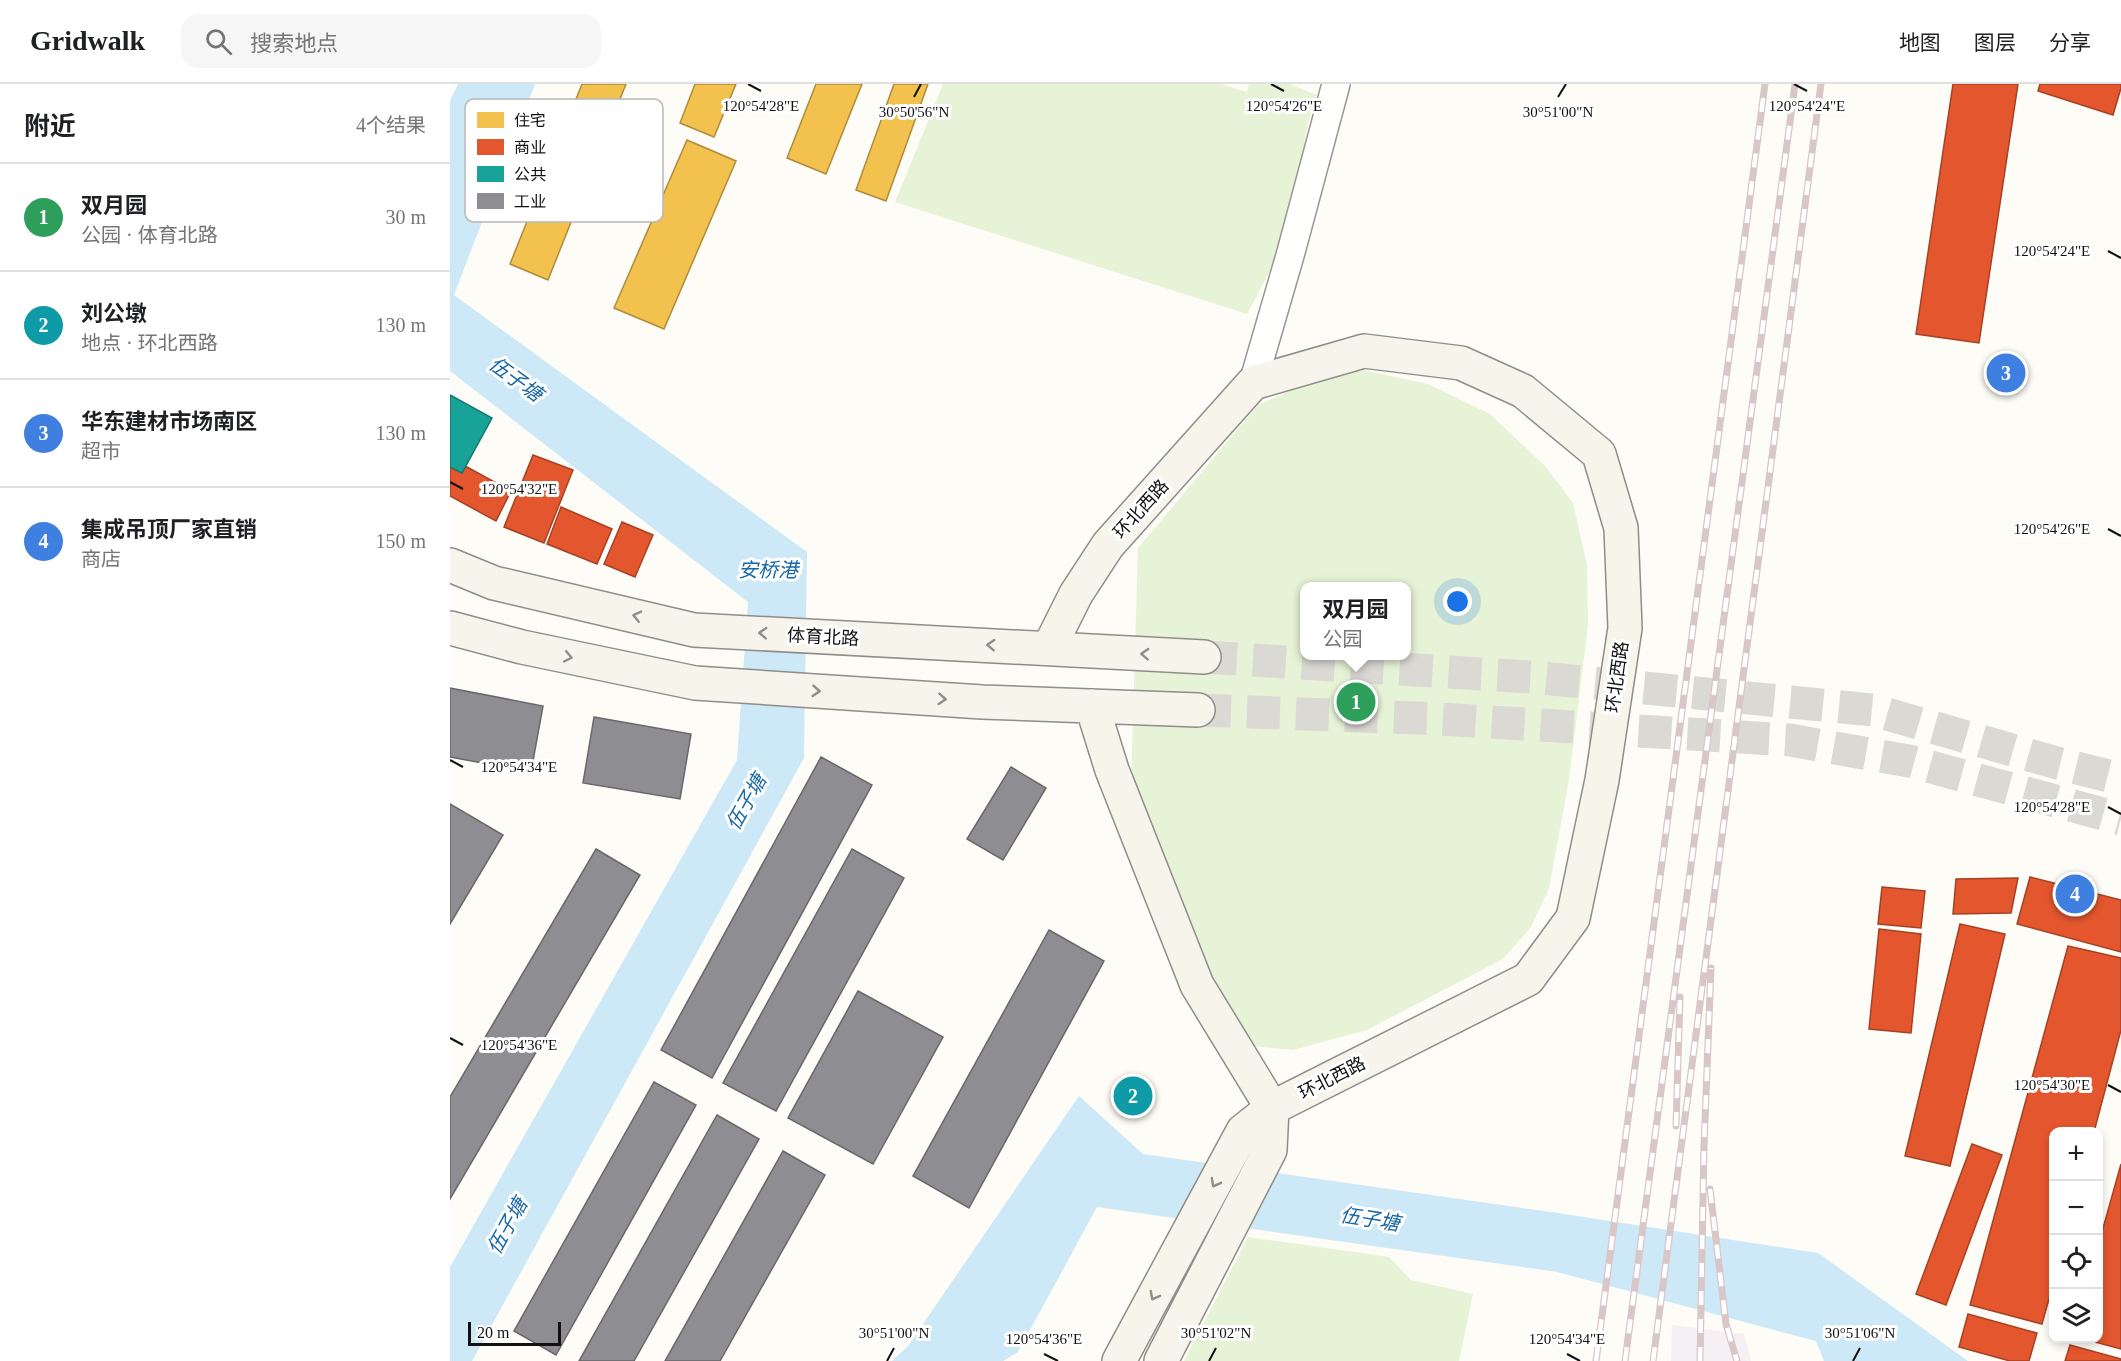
<!DOCTYPE html>
<html lang="zh">
<meta charset="utf-8">
<style>
body{margin:0;font-family:"Times New Roman","Noto Sans SC",serif;background:#f6f6f6;color:#202124}
.controls{position:absolute;right:18px;bottom:18px;display:grid;overflow:hidden;border-radius:12px;box-shadow:0 3px 9px #0003}
.controls button{width:54px;height:54px;display:grid;place-items:center;padding:0;border:0;border-bottom:2px solid #e0e0e0;background:#fff;color:#202124;font:30px sans-serif}
.scale{position:absolute;left:18px;bottom:15px;width:93px;box-sizing:border-box;padding-left:6px;border:3px solid #111;border-top:0;font-size:16px;line-height:21px;white-space:nowrap;color:#111;-webkit-text-stroke:4px #fff;paint-order:stroke}
.you{position:absolute;left:1008px;top:518px;width:21px;height:21px;margin:-15px;border:4px solid #fff;border-radius:50%;background:#1a73e8;box-shadow:0 0 0 9px #1a73e833}
.badge{display:grid;place-items:center;width:39px;height:39px;border-radius:50%;background:#0f766e;color:#fff;font-size:20px;font-weight:700}
.pin{position:absolute;translate:-50% -50%;border:3px solid #fff;box-shadow:0 2px 6px #0006}
.popup{position:absolute;left:850px;top:498px;width:111px;height:78px;box-sizing:border-box;display:grid;place-content:center;border-radius:12px;background:#fff;filter:drop-shadow(0 2px 4px #0005);font-size:20px;white-space:nowrap;color:#757577}
.popup b{font-size:22px;color:#202124}
.popup::after{content:'';position:absolute;left:50%;top:100%;margin-left:-12px;border:12px solid transparent;border-top-color:#fff}
.list{margin:0;padding:0;list-style:none}
h2{display:flex;justify-content:space-between;align-items:center;height:78px;margin:0;padding:0 24px;font-size:26px}
h2 small{font-size:20px;font-weight:400;color:#757577}
.list li{display:grid;grid-template-columns:39px 1fr auto;gap:18px;align-items:center;box-sizing:border-box;height:108px;padding:0 24px;border-top:2px solid #e0e0e0}
.list b{display:block;font-size:22px;white-space:nowrap}
.list p{margin:0;font-size:20px;white-space:nowrap;color:#757577}
.list em{font-size:20px;font-style:normal;color:#757577}
.icon{flex:none;width:33px;height:33px;fill:none;stroke:currentColor;stroke-width:2;stroke-linecap:round;stroke-linejoin:round}
.map{position:relative;flex:none;width:1671px;height:1277px;overflow:hidden}
header{display:flex;align-items:center;gap:36px;box-sizing:border-box;height:84px;padding:0 30px;background:#fff;border-bottom:2px solid #e0e0e0}
header strong{font-size:28px}
nav{display:flex;gap:33px;margin-inline-start:auto;font-size:21px}
.search{width:420px;height:54px;background:#f6f6f6;display:flex;align-items:center;gap:15px;box-sizing:border-box;padding:0 21px;border-radius:18px;color:#757577;font-size:22px}
main{display:flex}
aside{flex:1;background:#fff}
.map>svg:first-child{display:block}
.industrial{fill:#f5f0f3}
.green{fill:#e7f3d7;fill-rule:evenodd}
.water{fill:#cde8f7}
.homes{fill:#f2c14e;stroke:#ae8c3c;stroke-width:1.5}
.shops{fill:#e4572e;stroke:#a54225;stroke-width:1.5}
.public{fill:#17a398;stroke:#157770;stroke-width:1.5}
.industry{fill:#8d8d92;stroke:#68686b;stroke-width:1.5}
.lines{fill:none;stroke-linecap:round;stroke-linejoin:round}
.secondary-tunnel{stroke:#dad9d4;stroke-width:33;stroke-dasharray:33 16;stroke-linecap:butt}
.street-casing{stroke:#979795;stroke-width:30}
.secondary-casing{stroke:#8e8d8b;stroke-width:36}
.street{stroke:#fffffe;stroke-width:27}
.secondary{stroke:#f6f4eb;stroke-width:33}
.rail-casing{stroke:#d9c6c7;stroke-width:7}
.rail{stroke:#fff;stroke-width:4.5;stroke-dasharray:14;stroke-linecap:butt}
.oneway{stroke:#8f8e89}
.ticks{fill:none;stroke:#111;stroke-width:2}
.labels{text-anchor:middle;dominant-baseline:central;stroke-width:6;stroke-linejoin:round;paint-order:stroke}
.street-label{font-size:18px;fill:#111;stroke:#fff}
.water-label{font-size:20px;font-style:italic;fill:#1768a6;stroke:#fff}
.key{fill:#fff;stroke:#b8b8b8;stroke-width:1.5}
.key-label{font-size:16px;fill:#111}
.ticks-label{font-size:15px;text-anchor:middle;fill:#111;stroke:#fff;stroke-width:6;stroke-linejoin:round;paint-order:stroke}
</style>
<header>
<strong>Gridwalk</strong>
<div class="search"><svg class="icon" aria-label="search" viewBox="0 0 24 24"><circle cx="10" cy="10" r="6"/><path d="M15 15l6 6"/></svg>搜索地点</div>
<nav><a>地图</a><a>图层</a><a>分享</a></nav>
</header>
<main>
<aside>
<h2>附近<small>4个结果</small></h2>
<ul class="list">
<li><span class="badge" style="background:#2e9e5b">1</span><div><b>双月园</b><p>公园 · 体育北路</p></div><em>30 m</em></li>
<li><span class="badge" style="background:#0f9aa8">2</span><div><b>刘公墩</b><p>地点 · 环北西路</p></div><em>130 m</em></li>
<li><span class="badge" style="background:#3f7fe0">3</span><div><b>华东建材市场南区</b><p>超市</p></div><em>130 m</em></li>
<li><span class="badge" style="background:#3f7fe0">4</span><div><b>集成吊顶厂家直销</b><p>商店</p></div><em>150 m</em></li>
</ul>
</aside>
<div class="map">
<svg width="1671" height="1277" viewBox="0 0 1671 1277">
<rect width="100%" height="100%" fill="#fdfcf7"/>
<path class="industrial" d="M1222 1241 1294 1250 1301 1277H1221Z"/>
<path class="green" d="M493 0H771L797 8 799 0H839L867 11 858 39 837 155 797 230 445 118Z
M913 286 978 300 1040 330 1095 382 1123 419 1137 481 1138 541 1119 696 1099 804 1081 843 1053 875 917 946 843 966 801 962 754 891 681 701 688 464 808 321 858 299ZM855 502H957V572H855Z
M798 1153 939 1173 961 1196 1023 1210 1009 1277H734Z"/>
<path class="water" d="M8 0H85L4 211 357 468 354 674 22 1277H0V1183L287 676 298 518 0 287V17Z
M629 1012 693 1070 1108 1129 1368 1169 1518 1277H1374L1366 1257 1107 1188 647 1123 568 1268 553 1277H442L458 1262Z"/>
<path class="homes" d="M132 0H176L98 196 60 180Z
M245 0H286L264 53 230 39Z
M366 0H412L376 90 337 74Z
M444 0H478L436 117 406 106Z
M237 56 286 77 214 245 164 224Z"/>
<path class="shops" d="M1503 0H1568L1529 259 1466 250Z
M1590 0H1671V4L1663 31 1588 7Z
M83 371 123 386 94 459 54 443Z
M15 382 61 407 46 437 0 412V383L12 389Z
M111 423 162 445 147 480 97 460Z
M172 438 203 451 185 493 154 480Z
M1580 793 1671 816V868L1567 840Z
M1568 794 1561 829 1503 830 1506 795Z
M1432 803 1475 807 1471 844 1428 840Z
M1510 840 1555 850 1500 1082 1455 1072Z
M1429 845 1471 850 1461 949 1419 945Z
M1618 862 1671 874V946L1644 1048H1604V1197L1592 1240 1520 1221Z
M1522 1060 1552 1071 1496 1221 1466 1210Z
M1671 1080V1265L1630 1254H1648V1162Z
M1518 1230 1587 1249 1579 1277H1560L1509 1263Z
M1620 1261 1671 1275V1277H1615Z"/>
<path class="public" d="M0 311 42 334 12 389 0 383Z"/>
<path class="industry" d="M0 604 93 622 81 688 0 673Z
M144 633 241 650 230 715 133 699Z
M371 673 422 701 262 994 211 966Z
M561 683 596 704 553 776 517 755Z
M0 720 53 751 0 840Z
M146 765 190 791 0 1115V1013Z
M402 765 454 794 326 1027 273 999Z
M599 846 654 877 519 1124 463 1092Z
M408 907 493 953 423 1080 338 1034Z
M204 998 246 1021 106 1271 64 1247Z
M267 1031 309 1055 184 1277H129Z
M333 1067 375 1091 270 1277H215Z"/>
<g class="lines">
<path class="secondary-tunnel" d="M754 573 1081 593 1423 626 1607 679 1671 695
M748 626 990 635 1340 656 1459 677 1671 735"/>
<defs>
<path id="street" d="M803 299 841 168 886 0"/>
<path id="secondary" d="M0 481 44 499 244 546 754 573
M0 544 72 563 245 599 532 618 748 626
M599 564 626 510 658 461 803 299 914 267 1011 279 1073 307 1149 370 1171 444 1175 544 1152 696 1123 834 1078 895 822 1024 793 1047 669 1277
M642 622 662 686 747 901 822 1024 820 1066 711 1277"/>
</defs>
<use href="#street" class="street-casing"/>
<use href="#secondary" class="secondary-casing"/>
<use href="#street" class="street"/>
<use href="#secondary" class="secondary"/>
<defs>
<path id="rail" d="M1226 1042 1230 913
M1260 1105 1276 1240 1287 1277
M1146 1277 1315 0
M1175 1277 1345 0
M1203 1277 1371 0
M1250 1277 1254 1062 1261 884"/>
</defs>
<use href="#rail" class="rail-casing"/>
<use href="#rail" class="rail"/>
</g>
<defs><path id="oneway-chevron" d="M-2-3.5L2.5 0L-2 3.5" fill="none" stroke-width="1.6" stroke-linecap="round" stroke-linejoin="round" transform="scale(1.5)"/></defs>
<g class="oneway">
<use href="#oneway-chevron" transform="translate(187 532) rotate(-167)"/>
<use href="#oneway-chevron" transform="translate(313 549) rotate(-177)"/>
<use href="#oneway-chevron" transform="translate(541 561) rotate(-177)"/>
<use href="#oneway-chevron" transform="translate(695 570) rotate(-177)"/>
<use href="#oneway-chevron" transform="translate(118 573) rotate(12)"/>
<use href="#oneway-chevron" transform="translate(366 607) rotate(4)"/>
<use href="#oneway-chevron" transform="translate(492 615) rotate(4)"/>
<use href="#oneway-chevron" transform="translate(765 1099) rotate(118)"/>
<use href="#oneway-chevron" transform="translate(704 1212) rotate(118)"/>
</g>
<path class="ticks" d="M298 0 311 7M821 0 834 7M1344 0 1357 7M464 13 471 0M1108 13 1116 0M1658 167 1671 174M0 398 13 405M1658 445 1671 452M0 676 13 683M1658 723 1671 730M0 954 13 961M1658 1001 1671 1008M594 1270 608 1277M1117 1270 1130 1277M437 1277 444 1264M759 1277 766 1264M1403 1277 1410 1264"/>
<g class="labels">
<g class="street-label">
<text transform="translate(691 425) rotate(-48)">环北西路</text>
<text transform="translate(373 553) rotate(3)">体育北路</text>
<text transform="translate(1167 593) rotate(-82)">环北西路</text>
<text transform="translate(882 994) rotate(-27)">环北西路</text>
</g>
<g class="water-label">
<text transform="translate(66 295) rotate(36)">伍子塘</text>
<text x="318" y="486">安桥港</text>
<text transform="translate(296 718) rotate(-61)">伍子塘</text>
<text transform="translate(920 1135) rotate(9)">伍子塘</text>
<text transform="translate(57 1142) rotate(-61)">伍子塘</text>
</g>
</g>
<rect x="15" y="15" width="198" height="123" rx="9" class="key"/>
<rect x="27" y="28" width="27" height="16" fill="#f2c14e"/>
<rect x="27" y="55" width="27" height="16" fill="#e4572e"/>
<rect x="27" y="82" width="27" height="16" fill="#17a398"/>
<rect x="27" y="109" width="27" height="16" fill="#8d8d92"/>
<g class="key-label">
<text x="64" y="42">住宅</text>
<text x="64" y="69">商业</text>
<text x="64" y="96">公共</text>
<text x="64" y="123">工业</text>
</g>
<g class="ticks-label">
<text x="311" y="27">120°54'28"E</text>
<text x="834" y="27">120°54'26"E</text>
<text x="1357" y="27">120°54'24"E</text>
<text x="464" y="33">30°50'56"N</text>
<text x="1108" y="33">30°51'00"N</text>
<text x="1602" y="172">120°54'24"E</text>
<text x="69" y="410">120°54'32"E</text>
<text x="1602" y="450">120°54'26"E</text>
<text x="69" y="688">120°54'34"E</text>
<text x="1602" y="728">120°54'28"E</text>
<text x="69" y="966">120°54'36"E</text>
<text x="1602" y="1006">120°54'30"E</text>
<text x="444" y="1254">30°51'00"N</text>
<text x="766" y="1254">30°51'02"N</text>
<text x="1410" y="1254">30°51'06"N</text>
<text x="594" y="1260">120°54'36"E</text>
<text x="1117" y="1260">120°54'34"E</text>
</g>
</svg>
<div class="controls">
<button>+</button>
<button>−</button>
<button><svg class="icon" aria-label="locate" viewBox="0 0 24 24"><circle cx="12" cy="12" r="6"/><path d="M12 2v4M12 18v4M2 12h4M18 12h4"/></svg></button>
<button><svg class="icon" aria-label="layers" viewBox="0 0 24 24"><path d="M12 4l9 5-9 5-9-5zM3 14l9 5 9-5"/></svg></button>
</div>
<div class="scale">20 m</div>
<div class="you"></div>
<div class="pin badge" style="left:906px;top:618px;background:#2e9e5b">1</div>
<div class="popup"><b>双月园</b>公园</div>
<div class="pin badge" style="left:683px;top:1012px;background:#0f9aa8">2</div>
<div class="pin badge" style="left:1556px;top:289px;background:#3f7fe0">3</div>
<div class="pin badge" style="left:1625px;top:810px;background:#3f7fe0">4</div>
</div>
</main>
